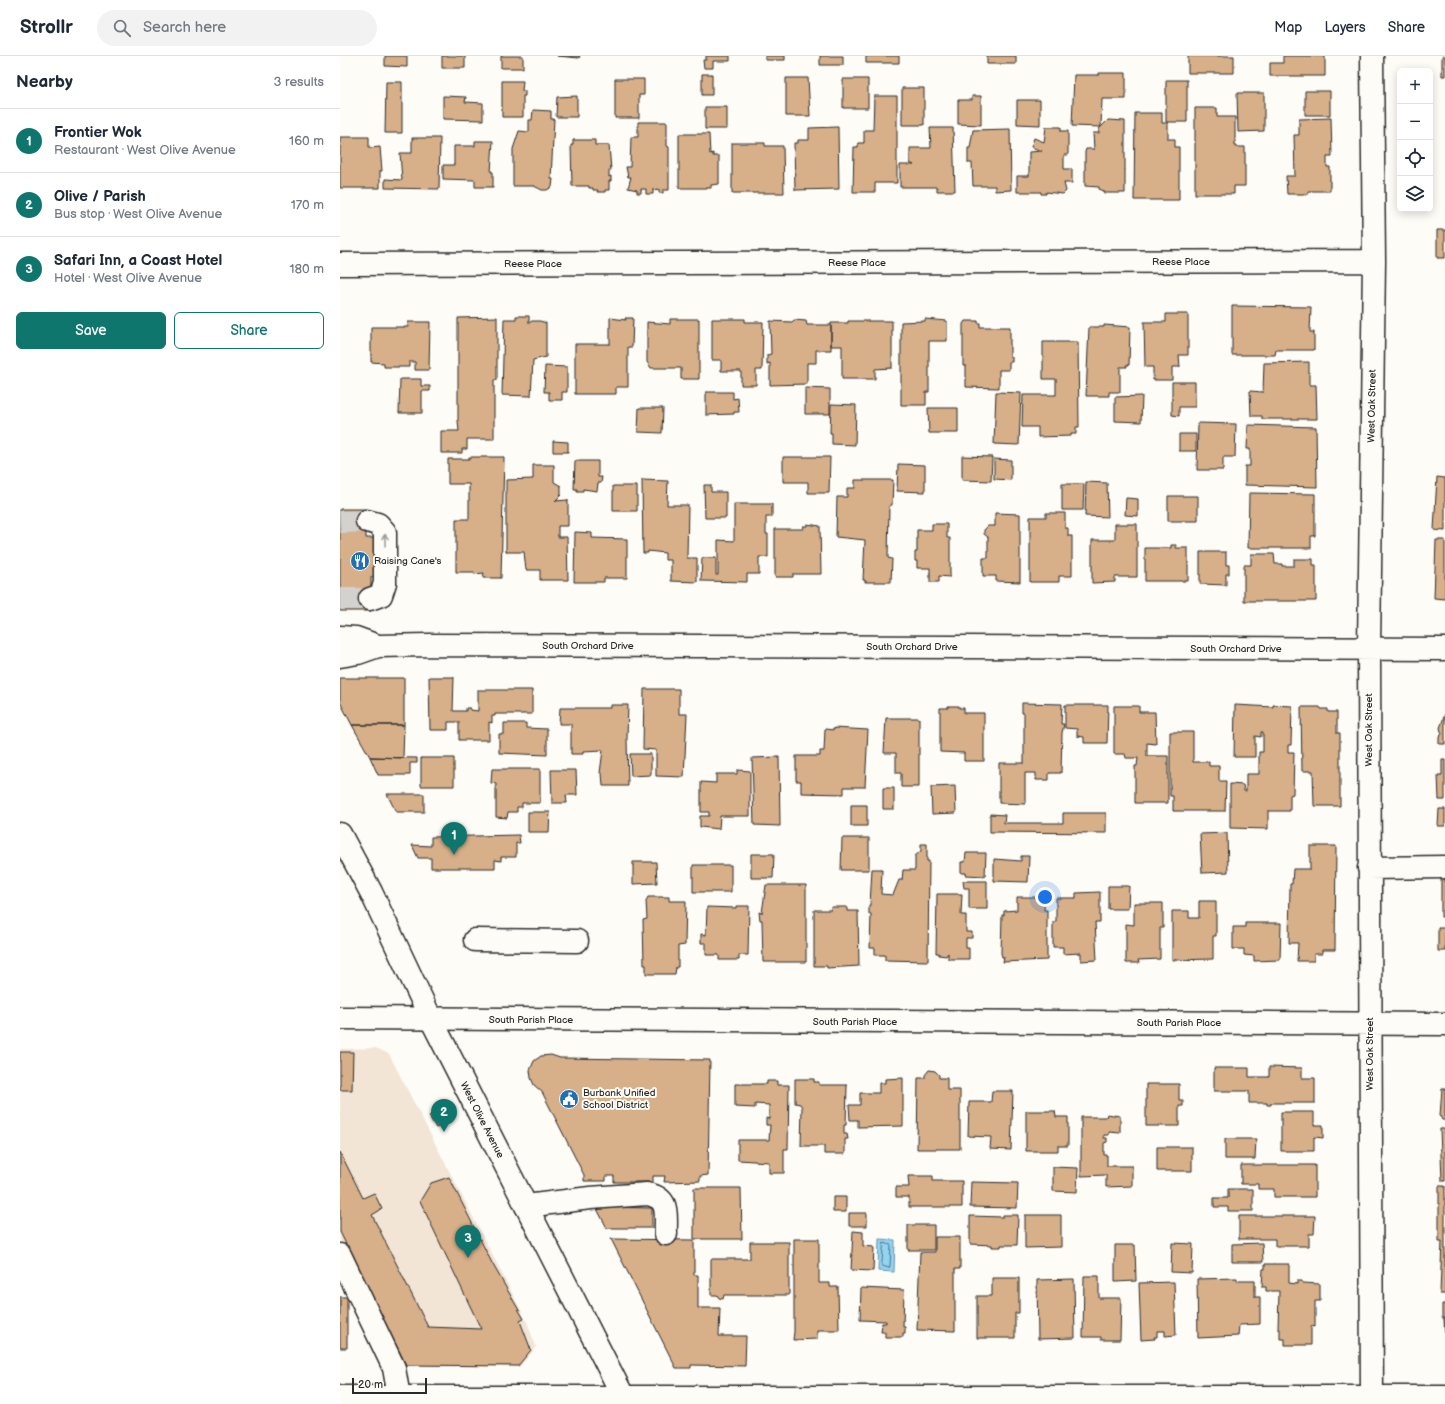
<!DOCTYPE html>
<meta charset="utf-8">
<style>
body{margin:0;font-family:"Balsamiq Sans",sans-serif;background:#f2f2f3;color:#1f2937}
.controls{position:absolute;right:12px;top:12px;display:grid;overflow:hidden;border-radius:6px;box-shadow:0 2px 10px #0003}
.controls button{width:36px;height:36px;display:grid;place-items:center;padding:0;border:0;border-bottom:1px solid #e0e1e3;background:#fff;color:#1f2937;font:20px sans-serif}
.scale{position:absolute;left:12px;bottom:10px;width:75px;box-sizing:border-box;padding-left:4px;border:2px solid #2b2b2b;border-top:0;font-size:11px;line-height:14px;white-space:nowrap;color:#2b2b2b;-webkit-text-stroke:3px #fdfcf7;paint-order:stroke}
.you{position:absolute;left:705px;top:841px;width:14px;height:14px;margin:-10px;border:3px solid #fff;border-radius:50%;background:#1a73e8;box-shadow:0 0 0 6px #1a73e833}
.badge{display:grid;place-items:center;width:26px;height:26px;border-radius:50%;background:#0f766e;color:#fff;font-size:13px;font-weight:700}
.pin{position:absolute;translate:-50% -33px;filter:drop-shadow(0 1px 2px #0008)}
.pin::after{content:'';position:absolute;top:21px;width:14px;height:12px;background:inherit;clip-path:polygon(0 0,100% 0,50% 100%)}
.list{margin:0;padding:0;list-style:none}
h2{display:flex;justify-content:space-between;align-items:center;height:52px;margin:0;padding:0 16px;font-size:17px}
h2 small{font-size:13px;font-weight:400;color:#747a83}
.list li{display:grid;grid-template-columns:26px 1fr auto;gap:12px;align-items:center;box-sizing:border-box;height:64px;padding:0 16px;border-top:1px solid #e0e1e3}
.list b{display:block;font-size:15px;white-space:nowrap}
.list p{margin:0;font-size:13px;white-space:nowrap;color:#747a83}
.list em{font-size:13px;font-style:normal;color:#747a83}
.actions{display:flex;gap:8px;padding:12px 16px}
.actions a{flex:1;padding:9px 0;border:1px solid #0f766e;border-radius:6px;text-align:center;font-size:14px;color:#0f766e}
.actions .main{background:#0f766e;color:#fff}
.icon{flex:none;width:22px;height:22px;fill:none;stroke:currentColor;stroke-width:2;stroke-linecap:round;stroke-linejoin:round}
.map{position:relative;flex:none;width:1105px;height:1348px;overflow:hidden}
header{display:flex;align-items:center;gap:24px;box-sizing:border-box;height:56px;padding:0 20px;background:#fff;border-bottom:1px solid #e0e1e3}
header strong{font-size:19px}
nav{display:flex;gap:22px;margin-inline-start:auto;font-size:14px}
.search{width:280px;height:36px;background:#f2f2f3;display:flex;align-items:center;gap:10px;box-sizing:border-box;padding:0 14px;border-radius:22px;color:#747a83;font-size:15px}
main{display:flex}
aside{flex:1;background:#fff}
.map>svg:first-child{display:block}
.built{fill:#f2e5d6}
.water{fill:#92d4f4;stroke:#6990a4}
.lines{fill:none;stroke-linecap:round;stroke-linejoin:round}
.shore{stroke:#546f7b;stroke-width:1}
.building{fill:#d7af88;stroke:#2b2b2b}
.minor-tunnel{stroke:#d3d2ce;stroke-width:22;stroke-dasharray:22 11;stroke-linecap:butt}
.minor-casing{stroke:#2b2b2b;stroke-width:25}
.major-casing{stroke:#2b2b2b;stroke-width:25}
.minor{stroke:#fdfcf7;stroke-width:22}
.major{stroke:#fdfcf7;stroke-width:22}
.oneway{stroke:#9e9e9b}
.labels{text-anchor:middle;dominant-baseline:central;stroke-width:4;stroke-linejoin:round;paint-order:stroke}
.street-label{font-size:10px;fill:#2b2b2b;stroke:#fdfcf7}
.poi-label{font-size:10px;fill:#2b2b2b;stroke:#fdfcf7;text-anchor:start}
</style>
<header>
<strong>Strollr</strong>
<div class="search"><svg class="icon" aria-label="search" viewBox="0 0 24 24"><circle cx="10" cy="10" r="6"/><path d="M15 15l6 6"/></svg>Search here</div>
<nav><a>Map</a><a>Layers</a><a>Share</a></nav>
</header>
<main>
<aside>
<h2>Nearby<small>3 results</small></h2>
<ul class="list">
<li><span class="badge">1</span><div><b>Frontier Wok</b><p>Restaurant · West Olive Avenue</p></div><em>160 m</em></li>
<li><span class="badge">2</span><div><b>Olive / Parish</b><p>Bus stop · West Olive Avenue</p></div><em>170 m</em></li>
<li><span class="badge">3</span><div><b>Safari Inn, a Coast Hotel</b><p>Hotel · West Olive Avenue</p></div><em>180 m</em></li>
</ul>
<div class="actions"><a class="main">Save</a><a>Share</a></div>
</aside>
<div class="map">
<svg width="1105" height="1348" viewBox="0 0 1105 1348">
<rect width="100%" height="100%" fill="#fdfcf7"/>
<filter id="ink" filterUnits="userSpaceOnUse"><feTurbulence type="fractalNoise" baseFrequency=".025" numOctaves="2"/><feDisplacementMap in="SourceGraphic" scale="8" xChannelSelector="R" yChannelSelector="G"/><feConvolveMatrix kernelMatrix="1 2 1 2 8 2 1 2 1" color-interpolation-filters="sRGB"/></filter>
<g filter="url(#ink)">
<path class="built" d="M36 992 49 998 187 1266 196 1291 179 1311 66 1310 0 1183V993Z"/>
<path class="water" d="M539 1183 555 1184 554 1216 538 1215Z"/>
<g class="lines">
<path class="shore" d="M544 1187 551 1189 550 1210 549 1212 542 1210Z"/>
</g>
<path class="building" d="M45 0H67V11L45 10Z
M102 0H125V12H102Z
M161 0H183V12H161Z
M217 0H240L239 2Z
M366 0H390V5H373V12H364L363 4H366Z
M425 0H445V4H425Z
M480 0H503V9H480Z
M526 0H559V7H526Z
M647 0H676V8H647Z
M848 0H894V17H848Z
M943 0H985V20H930V7H943Z
M1102 0H1105V20H1102Z
M759 17H786V43H762L761 71 732 70 734 19H759Z
M362 18H372V39H362Z
M446 22H468L470 60H446Z
M275 23H304V39H299V62H275Z
M503 23H528V52H503Z
M826 24H847V66H826Z
M162 25H183L182 35H185V40H183V61H162Z
M46 26H62V77H45Z
M562 32H584V69H562Z
M965 35H990V59H965Z
M897 37H924V75L898 76Z
M103 40 126 41 125 46 143 47V64L103 63Z
M237 40V61H216L217 41Z
M534 40H557V127H535V136H513L514 91H518V87H524V74H533Z
M632 40H641V69L618 68V44H632Z
M677 44H700V69L677 68Z
M365 51H387V73H365Z
M855 52H877V61H895V91H905V130H894V138H855Z
M193 54 211 55V63H214L211 123H213L212 131 207 134H202L194 130H173V93L179 75 189 76V64H192Z
M795 57H822V67H828V83H835V91H839V144H794Z
M991 62 992 100H987V111H990V135H968V138H947L946 120H955L954 79H959V63Z
M768 64 785 65V137H764V135L759 133V131L745 130V96L746 93H754L753 77H759V73Z
M298 66H327V90L329 91V134H323V137H319V133L313 134V138H306V133H301V137H297V134L288 132 291 121H288L286 111H290L291 81H298Z
M498 71 499 133 455 134 454 87H458V84H469V72Z
M706 71H721V75H728V99H724V113H732V127H724L726 135 723 138 706 136V138H701V136H677V120H689V96L702 95 691 91 694 82 704 86Z
M590 72H613L615 135H597V131H560V109H574L570 107V92H591Z
M670 73 671 134 655 135V130H633L632 107H628V92H630L633 74Z
M339 78H369L370 98 373 97V100H379V128L371 129V132H339Z
M0 81H29V92L40 91 42 115H40V132H0Z
M72 82H100L99 133 45 132V123L62 124 60 97H72Z
M233 84H255V89H269L271 114H269V121L271 120V125H269V134H265V136H257L258 134H253V132H249V130H232L231 89H233Z
M135 85H153L151 116H153V131H135V124L103 123V109H114V90H135Z
M392 87H425V90H443L444 137H392Z
M1097 174H1105V202H1097Z
M892 250 971 251 970 276H974V294H936L935 299H892Z
M826 258H848V299H839L840 311H832V324H813V311H805L804 266H826Z
M176 260H189V267L192 265H200L206 267V301L193 304 191 340 162 339 164 263H176Z
M157 261V324H154V383H127V393H122V397H101V375H119L118 365V262Z
M270 262 286 264 285 262H293L292 291H288V331H276V338H235V288H270Z
M330 263H359V323H341V312H311L307 306V266L330 268Z
M372 263H405V266H423L422 314H416V329H401V315H381V304H372Z
M585 263 607 265V285H589V336H586V349H561V266L585 265Z
M454 264 466 265 467 269H491V294H476V307H467V328L430 329V307L427 308V299L431 298 430 265 452 266Z
M508 265H552V312L535 313V323H502V290H491V267H508Z
M625 265H638V267H640V271H670V301H672V306H669V314H659V332L626 331V310H623V268Z
M68 266H90L89 314H75V306H69V311H44V307L31 306V271H68Z
M764 269 790 271 789 309H786L787 311H780V336H769V340H746L749 271H764Z
M703 286H738L739 371H736V378H731V380L698 381V371H682L683 339H716V323H703Z
M969 306V329H976L977 363H922V360H911L910 335 923 336 924 307Z
M205 310 227 311V336H222V344H209V336H204Z
M60 323H81V330H90V335H82V357H59Z
M832 326H855V351H839V360L832 359Z
M465 332 490 333V358H465Z
M366 336H393V343L398 342 399 356H394V358L366 359Z
M656 336 681 337 679 389 654 388Z
M802 340 801 366 775 365V341Z
M491 348 516 349 515 389 492 388V377H490Z
M299 352H323L322 377 298 376Z
M588 352H618V377H589Z
M858 367 896 368 895 401H883V414H857Z
M908 369 976 371 977 431 905 429V410H910V393H907Z
M839 378H856V395H839Z
M213 385 228 386V396H213Z
M622 400 652 401 651 425 622 424Z
M129 401H164L161 522H143L144 517 134 518V516H116V463H129V428H108V403H129Z
M443 401H490L489 437H468V426H443Z
M654 403 671 404V424L654 423Z
M235 405H258V421H262L261 427H258L257 435 243 433V435H237V433H234Z
M558 408 585 409V436L557 435Z
M193 409H214V426L221 430V439L215 445 228 444V470H218V481H227L228 524H200V514H186L184 496H166V424L193 423Z
M1097 421 1105 422V475L1094 474Z
M302 424 328 425 327 449H348L347 502H357V526L331 525V504H325V497L308 495V497H303Z
M515 424H553L552 449 549 450 548 502 552 503 551 526H525V524H523L525 484 496 481 497 441H507V432H515Z
M746 426 767 427 768 461 745 460Z
M722 428H744L743 454H722Z
M364 429H371V436H386V462H365Z
M273 430H297V455H273Z
M909 437 975 438V480H971V492H908Z
M828 440H858V465H828Z
M786 442 798 443V460L785 459Z
M394 448H432V461H426V478H428V501H419V518H407V526L361 525 362 502H376V519H378V484L394 485Z
M0 453H26V482H34V490H41V521H31V555H0Z
M655 457 680 458V526L656 525V520H643V502H648V481L644 478V474L648 470H655Z
M706 457H725V472H728V480H732V520H719V526H690V461H706Z
M467 468 480 470 481 518H453V521H435V473H464L463 470H467Z
M592 468H607V482H610V521L599 520V526H590V512H577V505H575V496H577V474H592Z
M775 468H797V521H775V526L752 527V484H775Z
M235 476 252 477V482L287 483V522H264V526H234Z
M1096 484H1105V543L1094 542Z
M831 489H836V492H848V525H805V492H831Z
M860 496H886V509H889V518H886V529L860 528Z
M911 498H934L935 508H942V510H954V503H973V509H976V545H904V509H911Z
M89 621H114L113 655H126V652H130V654L138 655V634H192V658H155V660H152V667L149 666V684H119V666H108V674H90Z
M0 622H64V669H12L0 646Z
M304 633H339V658H347L344 721 316 720V694L303 693Z
M682 647 722 648 721 668H724L722 677 721 717H709V724H696V717H685V748L659 747V707H684V657H682Z
M270 649H288L287 682 288 730H263L262 717H260L263 694 243 695V698H231V668H219L220 652H270Z
M725 649H768L767 687H744V681L737 680V673L725 672Z
M895 649 933 651V649L952 650 951 689H948V696H954L953 738 950 739V755H928V773L890 772V728L903 729 904 735H906V718H919V696H923V676H921V681L915 680V701H894Z
M608 650H619V652H624V657H644V705H624V697L600 696V652H608Z
M774 650H799V656H815L816 688 807 687V700H828V747H795V710H797L798 702H786L785 698H774Z
M961 651H980L981 653H988V656H997V677H1000V750H974L973 715H962Z
M1105 658V688H1099V681L1102 678 1100 672Z
M546 662H579V731H561V717H556V697H544Z
M164 667H186V672L207 673V699L159 697V678H164Z
M12 669H64L63 702 30 701Z
M494 672 528 674 525 731H504V738L461 737V725H456V700H480V695H484L485 673 494 674Z
M830 676H853V706H869V710H879V725H886L885 755H833V740H830Z
M290 698H311V719L291 720Z
M30 701 77 702V707H70V719H38Z
M439 701 440 770 414 769 412 702Z
M81 702H114V730H81Z
M1102 704H1105V744H1099L1098 719H1102Z
M152 713H200V747H182V751H177V756H168L167 762 156 761V728L151 727Z
M211 714H236L237 739H226L227 747H212Z
M397 714 410 715V760H380L379 773 360 771V760H369V756H361V726L376 727V718H397Z
M615 730 616 757 592 758 591 731Z
M543 732H554V753H543Z
M47 738H84V756H56Z
M511 749H527V770H511Z
M1099 753H1105V770H1098Z
M188 756H210L209 776H188Z
M723 757H766V777L650 776V758L665 759 664 767H723Z
M887 777 888 816 862 817 860 778Z
M179 779 180 787H176V801H161V805L155 804V812H91V802H78L72 789 91 790V781Z
M502 782H529V814H501Z
M581 788H587V805H589L588 905 545 904V899H535V892H530L531 858H529V849H530L532 813H542L541 838 553 839 559 824H562L563 814H575V800L581 795Z
M970 790H996L995 894H982V898H974V905H957L958 887H949L950 828H952L953 813H970Z
M626 797H646L645 820 626 819V817H621V806H625Z
M411 798H434L433 822H411Z
M681 800H689L688 826 654 825V803L681 805Z
M293 806H316L317 827 293 828Z
M353 809H391V836H353Z
M1101 816H1105V861H1101Z
M623 825H647V853H629V832H624Z
M426 829H466V906H423L422 864H420L419 856 422 857Z
M768 830H789L788 853H768Z
M760 836V866H755L757 904 741 905V897L723 898V891H713V866L716 865V842H736V837Z
M597 838H622L621 859H626V876H632V882H626V892H629V903H608V897L606 900 599 899V897H596Z
M308 841H329V845H346L345 889 338 890V911H336L335 918H306V909H304L303 864 307 863 306 845Z
M677 841H705L704 854H707V904L663 906 664 901H662L661 897 662 859H664V855L677 854Z
M859 845H876V880H873V903L832 904V855H849V862H859Z
M794 847H823V872H820V903L798 904 799 907H786V868L794 869Z
M396 850H409L408 899H399V904H379V899H366V887H361V878L366 879 367 851 396 852Z
M491 851H507V855H518L519 910 487 912V910H474V854H491Z
M905 867H941L940 904 914 905V900L904 899V893H893V871H905Z
M1098 872H1105V895H1098Z
M0 996H13L12 1034H0Z
M211 999 220 1002 370 1004 368 1119 360 1120V1125L324 1126 325 1120H313V1126H274V1120H266V1125H244V1119L202 1036 194 1029 191 1022 190 1014 194 1005 201 1000Z
M929 1011 962 1012V1022H975V1047H931V1049H927V1047H909V1035H874V1012H909V1021H929Z
M589 1014 595 1015 599 1019V1022H607V1034H620V1093H577L578 1022H585V1019Z
M563 1022V1070L518 1071V1064H510L509 1049H520V1037H539V1027H545V1023Z
M455 1023H474V1026H479V1029H507L506 1069H504V1078H507L508 1083H505V1098H484V1090H461L462 1051 460 1048 455 1047Z
M427 1025H437V1029H449L448 1093H444V1117H429V1106L398 1104V1084H429L430 1069H426V1062L429 1063V1049L415 1048V1052L395 1051V1028H427Z
M806 1028H839V1044H843V1050H839V1070H806Z
M1102 1032H1105V1064H1102L1100 1060Z
M652 1035H673L671 1094 650 1093 651 1081 628 1080 629 1046H651Z
M686 1055H715L716 1061H728V1090H718V1095H686Z
M941 1056H974V1069H983V1082L974 1081V1095H941Z
M93 1058 100 1070 96 1072 89 1060Z
M767 1058 780 1060V1077L769 1076V1079H764V1082H767V1086L764 1087V1099H767V1110H792V1130L766 1131V1119L741 1120V1061H766Z
M1100 1073H1105V1125H1102Z
M885 1083H916L915 1103H885Z
M817 1091H852V1115H817Z
M0 1096 23 1142 34 1137 42 1153 32 1159 88 1271 141 1273 80 1145 91 1127 109 1121 152 1207 184 1263 180 1265 191 1294 178 1310 66 1309 0 1176Z
M901 1109H975V1141H934V1133H918V1128H901Z
M713 1111 738 1112 737 1136 713 1135Z
M568 1120H593V1125H622V1151H569V1141H556V1131H569Z
M631 1126 678 1127 677 1152 630 1151Z
M1099 1130H1105V1238H1100L1102 1185H1099Z
M354 1132H401L402 1183H354Z
M888 1133H913V1155H888V1151H874V1142H888Z
M493 1141H506V1156H493Z
M256 1151 312 1152V1172H267Z
M509 1157H527V1170H509Z
M663 1159H678L677 1189H661V1191H652V1189L630 1188V1160L663 1161Z
M685 1159H721V1191L685 1192Z
M899 1160H975L974 1178H969V1190H935V1183H899Z
M568 1169H594V1194H568Z
M513 1175 523 1176V1190L534 1191 533 1215 511 1214Z
M595 1181H620V1213H615V1275L577 1274 580 1196H595Z
M271 1183 354 1184V1219H358V1252H380L379 1280H406L405 1310 351 1309V1312H336Z
M454 1183H479V1227H490V1231H498L499 1274H477V1283L453 1284 454 1276Z
M410 1186H449V1239H384L383 1243 379 1242 377 1239H371V1203H410Z
M832 1187 853 1188 852 1217 831 1216Z
M922 1187 923 1206H892V1188Z
M775 1189H795L796 1225 775 1226Z
M925 1208H949V1227L957 1228V1225H962L963 1227 980 1228V1245H975V1271L971 1270V1289H945V1283H940V1273H938L939 1235H926V1231H922L923 1213H925Z
M744 1220H759V1242H781L780 1284H761V1281H743Z
M652 1222H679V1257H675V1282H637V1240H652Z
M897 1222V1225H915V1241H920V1268L899 1269 898 1280 858 1282 857 1223Z
M734 1223 735 1282 698 1283 697 1224Z
M834 1226 836 1279 825 1280V1275H817V1281H814L815 1283 801 1284 799 1227Z
M521 1232 564 1234 563 1271H565V1277H563V1281H545V1276H541L542 1267H546V1265L520 1264Z
M0 1241H7V1292H0Z
M1102 1248H1105V1284L1104 1262H1102Z"/>
<g class="lines">
<path class="minor-tunnel" d="M0 466 27 465
M0 543H30"/>
<defs>
<path id="minor" d="M1032 0 1034 205 1029 593 1032 1348
M0 208 1034 205
M27 465 38 468 45 476V527L41 539 30 543
M0 581 16 582 38 590
M0 600 18 597 38 590 88 589 1105 593
M1029 812 1105 811
M135 884 237 885
M0 962 1105 968
M186 1150 250 1142 307 1138C331 1142 325 1159 326 1178
M0 1199 54 1312 59 1341
M0 1341H1105"/>
<path id="major" d="M0 778 31 836 91 963 287 1348"/>
</defs>
<use href="#minor" class="minor-casing"/>
<use href="#major" class="major-casing"/>
<use href="#minor" class="minor"/>
<use href="#major" class="major"/>
</g>
<defs><path id="oneway-shaft" d="M-6 0H5M1.5-3L5.5 0L1.5 3" fill="none" stroke-width="1.6" stroke-linecap="round" stroke-linejoin="round"/></defs>
<use class="oneway" href="#oneway-shaft" transform="translate(45 484) rotate(-90)"/>
</g>
<defs>
<symbol id="restaurant-disc" viewBox="-11 -11 22 22"><circle r="9.5" fill="#1f6fb2" stroke="#fdfcf7"/><path d="M-5-6h1v4h1v-4h1v4h1v-4h1v5L-1.5 .5V6h-2V.5L-5-1ZM5-6V6H3V1.5H1.5Q1.5-4 5-6Z" fill="#fff"/></symbol>
<symbol id="civic-disc" viewBox="-11 -11 22 22"><circle r="9.5" fill="#1f6fb2" stroke="#fdfcf7"/><path d="M-.6-6.5H3V-4.5H.6V-3L4-1V1h2V6H-6V1h2V-1L-.6-3ZM-1.2 2.5V6h2.4V2.5Z" fill="#fff"/></symbol>
</defs>
<g fill-rule="evenodd">
<use href="#restaurant-disc" x="9" y="494" width="22" height="22"/>
<use href="#civic-disc" x="218" y="1032" width="22" height="22"/>
</g>
<g class="labels">
<g class="street-label">
<text x="841" y="206">Reese Place</text>
<text x="517" y="207">Reese Place</text>
<text x="193" y="208">Reese Place</text>
<text transform="translate(1032 350) rotate(-89)">West Oak Street</text>
<text x="248" y="590">South Orchard Drive</text>
<text x="572" y="591">South Orchard Drive</text>
<text x="896" y="593">South Orchard Drive</text>
<text transform="translate(1029 674) rotate(-90)">West Oak Street</text>
<text x="191" y="964">South Parish Place</text>
<text x="515" y="966">South Parish Place</text>
<text x="839" y="967">South Parish Place</text>
<text transform="translate(1030 998) rotate(-90)">West Oak Street</text>
<text transform="translate(142 1064) rotate(63)">West Olive Avenue</text>
</g>
<g class="poi-label">
<text x="34" y="505">Raising Cane's</text>
<text x="243" y="1037">Burbank Unified<tspan x="243" dy="12">School District</tspan></text>
</g>
</g>
</svg>
<div class="controls">
<button>+</button>
<button>−</button>
<button><svg class="icon" aria-label="locate" viewBox="0 0 24 24"><circle cx="12" cy="12" r="6"/><path d="M12 2v4M12 18v4M2 12h4M18 12h4"/></svg></button>
<button><svg class="icon" aria-label="layers" viewBox="0 0 24 24"><path d="M12 4l9 5-9 5-9-5zM3 14l9 5 9-5"/></svg></button>
</div>
<div class="scale">20 m</div>
<div class="you"></div>
<div class="pin badge" style="left:114px;top:799px">1</div>
<div class="pin badge" style="left:104px;top:1076px">2</div>
<div class="pin badge" style="left:128px;top:1202px">3</div>
</div>
</main>
